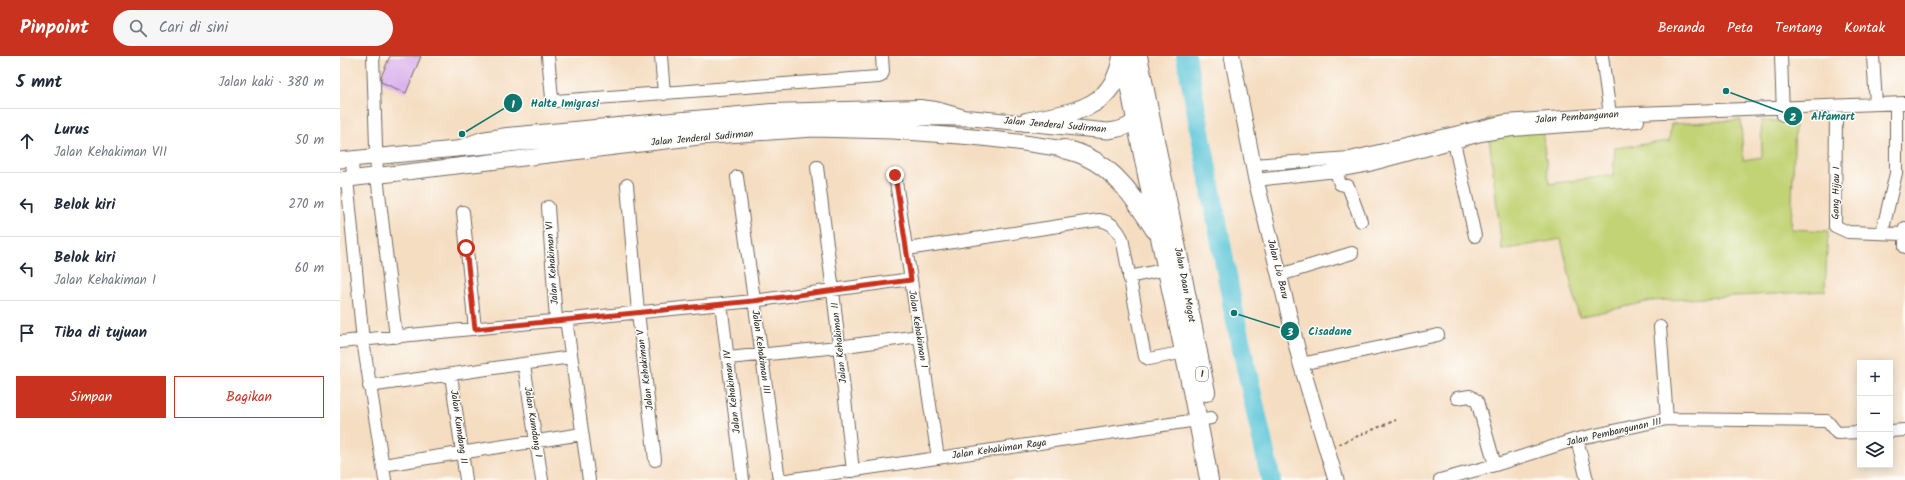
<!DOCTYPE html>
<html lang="id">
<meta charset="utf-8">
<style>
body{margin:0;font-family:Kalam,sans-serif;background:#f6f6f7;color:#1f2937}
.controls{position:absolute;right:12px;bottom:12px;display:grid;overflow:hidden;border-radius:0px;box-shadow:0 2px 10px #0003}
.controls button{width:36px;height:36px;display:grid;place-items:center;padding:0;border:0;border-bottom:1px solid #e0e1e3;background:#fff;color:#1f2937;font:20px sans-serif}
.stop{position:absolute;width:12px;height:12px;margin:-9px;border:3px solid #c8321e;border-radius:50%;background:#fff}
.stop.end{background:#c8321e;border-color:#fff;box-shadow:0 1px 4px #0008}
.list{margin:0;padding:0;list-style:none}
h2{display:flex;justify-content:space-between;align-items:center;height:52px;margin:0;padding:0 16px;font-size:17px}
h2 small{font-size:13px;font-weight:400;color:#747a83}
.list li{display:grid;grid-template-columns:26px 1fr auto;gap:12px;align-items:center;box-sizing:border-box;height:64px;padding:0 16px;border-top:1px solid #e0e1e3}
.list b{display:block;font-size:15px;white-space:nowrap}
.list p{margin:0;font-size:13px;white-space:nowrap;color:#747a83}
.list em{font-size:13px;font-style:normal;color:#747a83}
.actions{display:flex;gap:8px;padding:12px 16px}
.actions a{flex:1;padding:9px 0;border:1px solid #c8321e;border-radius:0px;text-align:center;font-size:14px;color:#c8321e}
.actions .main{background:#c8321e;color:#fff}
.icon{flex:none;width:22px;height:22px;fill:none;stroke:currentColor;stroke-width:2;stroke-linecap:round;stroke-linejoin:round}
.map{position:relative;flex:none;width:1565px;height:424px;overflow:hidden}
header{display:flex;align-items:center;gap:24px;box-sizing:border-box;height:56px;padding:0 20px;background:#c8321e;color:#fff}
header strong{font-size:19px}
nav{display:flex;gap:22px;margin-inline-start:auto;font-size:14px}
.search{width:280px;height:36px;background:#f6f6f7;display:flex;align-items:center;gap:10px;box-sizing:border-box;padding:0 14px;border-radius:22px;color:#747a83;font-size:15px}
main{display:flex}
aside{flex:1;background:#fff}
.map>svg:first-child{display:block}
.green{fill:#c2d376;stroke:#767f50}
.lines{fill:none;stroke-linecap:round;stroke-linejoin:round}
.river{stroke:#5dc6d9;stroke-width:20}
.building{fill:#dbb2ed}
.minor-casing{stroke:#726960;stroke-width:14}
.major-casing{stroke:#726960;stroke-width:17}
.highway-casing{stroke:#726960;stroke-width:20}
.path{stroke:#726960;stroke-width:2;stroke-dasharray:3 3;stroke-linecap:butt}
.minor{stroke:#fff;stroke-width:12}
.major{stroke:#fff;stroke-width:15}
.highway{stroke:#fff;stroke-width:18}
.route{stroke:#c8321e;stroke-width:5}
.labels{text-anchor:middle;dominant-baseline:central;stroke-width:3;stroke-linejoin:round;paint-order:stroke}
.shield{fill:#fdfcf7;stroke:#6a6a68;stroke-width:1}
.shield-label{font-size:9px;font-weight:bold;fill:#2b2b2b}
.street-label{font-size:10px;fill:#2b2b2b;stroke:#fdfcf7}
.leader{fill:none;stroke:#0f766e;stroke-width:1.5}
.callout-dot{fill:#0f766e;stroke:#fdfcf7;stroke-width:1.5}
.mark-label{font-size:12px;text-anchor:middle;font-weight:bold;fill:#fff}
.callout-label{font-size:11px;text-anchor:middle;font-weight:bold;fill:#0f766e;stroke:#fdfcf7;stroke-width:3;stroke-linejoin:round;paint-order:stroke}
</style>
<header>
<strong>Pinpoint</strong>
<div class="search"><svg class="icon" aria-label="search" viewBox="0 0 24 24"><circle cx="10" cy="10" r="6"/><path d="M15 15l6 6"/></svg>Cari di sini</div>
<nav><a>Beranda</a><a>Peta</a><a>Tentang</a><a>Kontak</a></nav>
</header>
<main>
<aside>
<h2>5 mnt<small>Jalan kaki · 380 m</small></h2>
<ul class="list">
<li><svg class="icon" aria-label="ahead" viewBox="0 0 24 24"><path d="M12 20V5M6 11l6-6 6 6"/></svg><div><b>Lurus</b><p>Jalan Kehakiman VII</p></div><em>50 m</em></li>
<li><svg class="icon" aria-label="left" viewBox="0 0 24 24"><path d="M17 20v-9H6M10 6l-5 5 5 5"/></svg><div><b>Belok kiri</b></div><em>270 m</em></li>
<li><svg class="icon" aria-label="left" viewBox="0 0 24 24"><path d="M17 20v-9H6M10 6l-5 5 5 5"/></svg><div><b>Belok kiri</b><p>Jalan Kehakiman I</p></div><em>60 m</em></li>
<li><svg class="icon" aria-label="arrive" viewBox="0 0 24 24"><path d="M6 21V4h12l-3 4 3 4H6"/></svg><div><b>Tiba di tujuan</b></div></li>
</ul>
<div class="actions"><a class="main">Simpan</a><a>Bagikan</a></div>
</aside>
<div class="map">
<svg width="1565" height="424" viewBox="0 0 1565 424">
<rect width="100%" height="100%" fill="#fdfcf7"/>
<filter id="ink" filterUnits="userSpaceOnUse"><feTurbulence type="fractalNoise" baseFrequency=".025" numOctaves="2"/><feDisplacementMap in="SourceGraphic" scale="8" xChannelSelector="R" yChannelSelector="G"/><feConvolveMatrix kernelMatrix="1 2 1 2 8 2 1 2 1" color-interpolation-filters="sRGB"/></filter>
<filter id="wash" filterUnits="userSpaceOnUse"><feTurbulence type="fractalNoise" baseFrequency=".012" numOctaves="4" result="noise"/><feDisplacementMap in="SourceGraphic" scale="16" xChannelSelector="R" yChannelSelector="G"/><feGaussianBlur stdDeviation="0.9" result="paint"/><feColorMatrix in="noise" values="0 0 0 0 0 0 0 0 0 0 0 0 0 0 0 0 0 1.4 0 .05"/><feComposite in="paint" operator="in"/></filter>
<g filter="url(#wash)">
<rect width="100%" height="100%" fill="#f5ddc1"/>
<path class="green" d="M1200 58 1209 128 1273 119 1275 92 1329 85 1331 68 1401 64 1403 104 1422 101 1421 65H1455L1451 173 1488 175 1485 235 1311 245 1239 261 1221 183 1162 194 1147 63Z"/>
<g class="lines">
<path class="river" d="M846 0 894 257 931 424"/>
</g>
<g id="blocks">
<path class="building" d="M50 0H81L66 37 41 26V21Z"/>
</g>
</g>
<g filter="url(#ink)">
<use href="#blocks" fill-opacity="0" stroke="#726960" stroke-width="1"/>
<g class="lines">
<defs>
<path id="minor" d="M33 0 37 120 56 281
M208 0 212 42 216 45 538 21 541 20 543 16 542 0
M321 0 324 38
M1262 0 1271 66
M1441 0 1443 59
M1533 0 1536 48
M1496 57 1495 170 1508 176 1564 178
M1114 86 1135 180
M123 89 142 82 167 78 432 54 580 50 596 52 621 59
M12 102 13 123
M913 109 1010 102 1165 65 1270 58 1565 47
M477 111 493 235 513 415
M996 115 1000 128 1008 130 1021 165
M555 119 598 402
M397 121 439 424
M7 123 23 285 45 424
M916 124 996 115 1029 109 1141 79 1172 74 1298 65
M287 129 298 256 315 404
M208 151 216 264
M123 156 135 273
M1565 172V191
M1542 177 1556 117V55
M567 193 759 164C771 166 776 171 782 182L805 301 809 303 845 296
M940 219 1012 197
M789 221 827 213
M381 248 403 424
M226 263 249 424
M1320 271 1327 363
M0 286 413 245 571 223
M388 302 498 291 579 280
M961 308 1098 279
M184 309 202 424
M111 319 126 424
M29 330 231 301
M1117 342 1130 340 1137 345 1155 409
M1550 375 1565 374
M1237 383 1247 424
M43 409 242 378
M447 424 871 362
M1100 424 1155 409 1237 383 1327 363 1482 365H1487L1497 377 1520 376"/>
<path id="major" d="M892 0 916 124 961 308 996 424
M0 104 242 81 360 68 455 61 632 62 768 75C783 73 794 70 800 55
M0 124 359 81 473 73 553 75 633 81 677 86 724 93"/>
<path id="highway" d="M784 0C809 142 844 282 869 424
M798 0 866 336
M686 66C732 56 773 55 782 1
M724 93C731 95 739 97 745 100 777 114 797 146 815 174"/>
</defs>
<use href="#minor" class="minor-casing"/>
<use href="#major" class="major-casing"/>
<use href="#highway" class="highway-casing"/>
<path class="path" d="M999 388 1056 364"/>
<use href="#minor" class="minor"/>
<use href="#major" class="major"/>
<use href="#highway" class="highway"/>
</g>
</g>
<g class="lines" filter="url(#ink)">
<path class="route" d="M126 192 135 273 413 245 571 224 555 119"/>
</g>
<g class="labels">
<rect class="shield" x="856" y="311" width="12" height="14" rx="3"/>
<g class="shield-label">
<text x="862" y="318">1</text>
</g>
<g class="street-label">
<text transform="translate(1237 61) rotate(-4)">Jalan Pembangunan</text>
<text transform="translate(715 69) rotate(5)">Jalan Jenderal Sudirman</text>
<text transform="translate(362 82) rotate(-5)">Jalan Jenderal Sudirman</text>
<text transform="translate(1496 137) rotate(-89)">Gang Hijau I</text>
<text transform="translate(212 207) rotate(-94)">Jalan Kehakiman VI</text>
<text transform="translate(938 213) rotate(76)">Jalan Lio Baru</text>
<text transform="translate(845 229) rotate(79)">Jalan Daan Mogot</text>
<text transform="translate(578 273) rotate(81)">Jalan Kehakiman I</text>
<text transform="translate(499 287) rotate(-96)">Jalan Kehakiman II</text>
<text transform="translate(421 296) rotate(82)">Jalan Kehakiman III</text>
<text transform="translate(305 314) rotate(-97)">Jalan Kehakiman V</text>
<text transform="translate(392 336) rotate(-97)">Jalan Kehakiman IV</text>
<text transform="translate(193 366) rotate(81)">Jalan Kumdang 1</text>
<text transform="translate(119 371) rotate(82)">Jalan Kumdang II</text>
<text transform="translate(1274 376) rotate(-13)">Jalan Pembangunan III</text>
<text transform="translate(659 393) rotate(-8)">Jalan Kehakiman Raya</text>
</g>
</g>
<path class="leader" d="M122 78L173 47M1386 35L1453 60M894 257L950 275"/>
<g class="callout-dot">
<circle cx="122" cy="78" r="4"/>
<circle cx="1386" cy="35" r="4"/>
<circle cx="894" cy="257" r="4"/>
<circle cx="173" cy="47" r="10"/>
<circle cx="1453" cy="60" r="10"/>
<circle cx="950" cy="275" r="10"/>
</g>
<g class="mark-label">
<text x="173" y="52">1</text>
<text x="1453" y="65">2</text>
<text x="950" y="280">3</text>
</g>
<g class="callout-label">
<text x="225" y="51">Halte Imigrasi</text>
<text x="1493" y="64">Alfamart</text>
<text x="990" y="279">Cisadane</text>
</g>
</svg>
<div class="controls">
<button>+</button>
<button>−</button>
<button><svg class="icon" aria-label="layers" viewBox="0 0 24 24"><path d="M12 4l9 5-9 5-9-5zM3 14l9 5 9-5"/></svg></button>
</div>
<div class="stop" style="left:126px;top:192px"></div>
<div class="stop end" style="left:555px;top:119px"></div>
</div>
</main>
